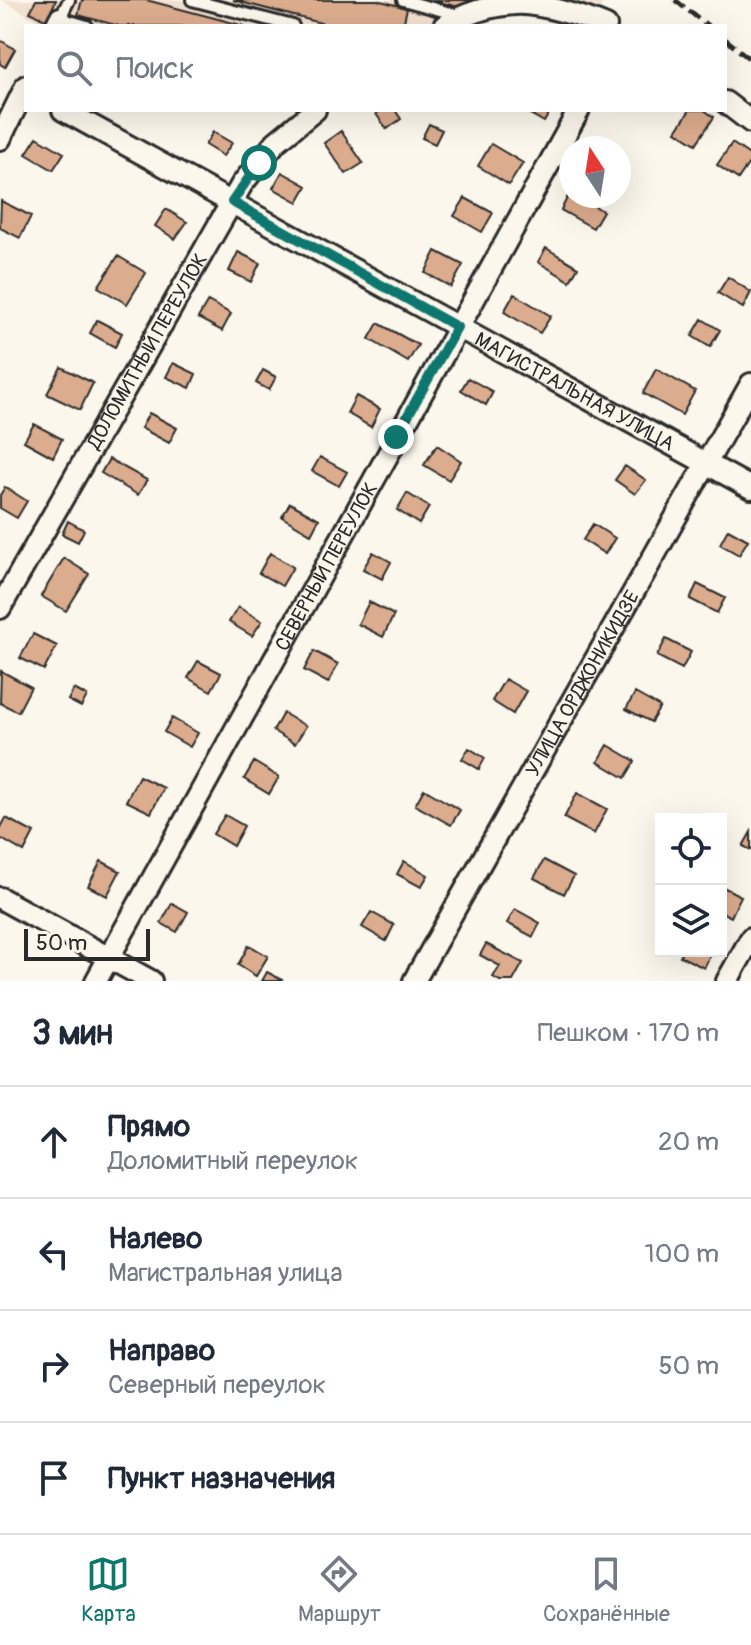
<!DOCTYPE html>
<html lang="ru">
<meta charset="utf-8">
<style>
body{margin:0;font-family:Pangolin,sans-serif;background:#f2f2f3;color:#1f2937}
.controls{position:absolute;right:24px;bottom:24px;display:grid;overflow:hidden;border-radius:0px;box-shadow:0 8px 32px #0002}
.controls button{width:72px;height:72px;display:grid;place-items:center;padding:0;border:0;border-bottom:2px solid #e0e1e3;background:#fff;color:#1f2937;font:40px sans-serif}
.compass{position:absolute;left:559px;top:136px;width:72px;height:72px;border-radius:50%;background:#fff;box-shadow:0 8px 32px #0002;rotate:348deg}
.scale{position:absolute;left:24px;bottom:20px;width:126px;box-sizing:border-box;padding-left:8px;border:4px solid #2b2b2b;border-top:0;font-size:22px;line-height:28px;white-space:nowrap;color:#2b2b2b;-webkit-text-stroke:6px #fbf7ec;paint-order:stroke}
.stop{position:absolute;width:24px;height:24px;margin:-18px;border:6px solid #0f766e;border-radius:50%;background:#fff}
.stop.end{background:#0f766e;border-color:#fff;box-shadow:0 2px 8px #0008}
.list{margin:0;padding:0;list-style:none}
h2{display:flex;justify-content:space-between;align-items:center;height:104px;margin:0;padding:0 32px;font-size:34px}
h2 small{font-size:26px;font-weight:400;color:#747a83}
.list li{display:grid;grid-template-columns:52px 1fr auto;gap:24px;align-items:center;box-sizing:border-box;height:112px;padding:0 32px;border-top:2px solid #e0e1e3}
.list b{display:block;font-size:30px;white-space:nowrap}
.list p{margin:0;font-size:26px;white-space:nowrap;color:#747a83}
.list em{font-size:26px;font-style:normal;color:#747a83}
.icon{flex:none;width:44px;height:44px;fill:none;stroke:currentColor;stroke-width:2;stroke-linecap:round;stroke-linejoin:round}
.map{position:relative;flex:none;width:751px;height:981px;overflow:hidden}
.search{position:absolute;background:#fff;box-shadow:0 8px 32px #0002;left:24px;right:24px;top:24px;height:88px;display:flex;align-items:center;gap:20px;box-sizing:border-box;padding:0 28px;border-radius:0px;color:#747a83;font-size:30px}
.sheet{height:552px;background:#fff}
nav{display:flex;justify-content:space-around;align-items:center;box-sizing:border-box;height:112px;border-top:2px solid #e0e1e3;background:#fff;font-size:22px;color:#747a83}
nav a{display:grid;justify-items:center;gap:4px}
nav .on{color:#0f766e}
.map>svg:first-child{display:block}
.built{fill:#f2e0d0}
.building{fill:#dcac8e;stroke:#2b2b2b;stroke-width:2}
.lines{fill:none;stroke-linecap:round;stroke-linejoin:round}
.service-casing{stroke:#2b2b2b;stroke-width:16}
.minor-casing{stroke:#2b2b2b;stroke-width:26}
.service{stroke:#fbf7ec;stroke-width:10}
.minor{stroke:#fbf7ec;stroke-width:20}
.rail{stroke:#2b2b2b;stroke-width:5;stroke-dasharray:12 6;stroke-linecap:butt}
.route{stroke:#0f766e;stroke-width:10}
.labels{text-anchor:middle;dominant-baseline:central;stroke-width:6;stroke-linejoin:round;paint-order:stroke}
.street-label{font-size:20px;fill:#2b2b2b;stroke:#fbf7ec}
</style>
<div class="map">
<svg width="751" height="981" viewBox="0 0 751 981">
<rect width="100%" height="100%" fill="#fbf7ec"/>
<filter id="ink" filterUnits="userSpaceOnUse"><feTurbulence type="fractalNoise" baseFrequency=".0125" numOctaves="2"/><feDisplacementMap in="SourceGraphic" scale="16" xChannelSelector="R" yChannelSelector="G"/><feConvolveMatrix kernelMatrix="1 2 1 2 8 2 1 2 1" color-interpolation-filters="sRGB"/></filter>
<g filter="url(#ink)">
<path class="built" d="M2 0H517L438 26H71L62 23 47 26Z
M542 0H605L597 12Z"/>
<path class="building" d="M36 0H56L47 20 30 12Z
M82 0H146L245 26H119L78 15Z
M233 0H377L407 8 403 26H332Z
M431 0H491L466 9Z
M0 40 15 49 5 67 0 64Z
M381 110H395L401 119 387 129 376 114Z
M523 110H551L544 122Z
M690 110H704L714 117 696 144 676 131Z
M429 124 442 130 435 144 422 138Z
M341 131 363 163 346 174 324 143Z
M213 132 232 143 223 156 205 145Z
M37 137 64 153 53 170 26 154Z
M732 143 751 156V160L738 179 717 165Z
M491 144 523 163 509 185 478 166Z
M282 172 307 186 298 202 273 188Z
M570 192 571 196H577L603 211 593 228 561 210Z
M465 198 493 213 482 232 454 216Z
M1 201 31 216 20 238 0 228Z
M166 209 187 222 175 239 155 226Z
M546 248 578 267 570 281 538 262Z
M436 251 463 265 451 287 425 273Z
M238 252 260 263 251 282 229 271Z
M118 256 146 273 127 304 98 287Z
M728 277 751 292 743 308 718 293Z
M514 294 551 316 540 333 504 312Z
M208 301 231 314 222 331 198 318Z
M702 319 720 330 710 347 692 336Z
M97 320 122 333 115 347 90 333Z
M378 323 418 345 408 362 369 339Z
M173 363 196 374 190 388 166 377Z
M61 367 93 383 80 410 47 394Z
M656 369 695 391 682 415 643 393Z
M263 370 276 377 269 390 256 383Z
M468 378 493 392 486 405 461 390Z
M356 396 380 409 371 427 347 413Z
M149 413 177 428 169 443 141 428Z
M34 424 62 439 53 457 24 441Z
M437 445 461 461 449 480 424 465Z
M320 457 347 472 339 486 312 471Z
M109 459 147 480 138 495 101 473Z
M625 466 646 480 635 494 615 480Z
M5 487 27 501 17 518 0 508V495Z
M407 493 429 507 419 524 397 510Z
M290 503 319 519 311 534 282 517Z
M68 521 84 530 78 542 62 534Z
M593 524 615 538 605 554 583 540Z
M728 529 748 540 739 555 720 544Z
M373 552 391 562 382 579 363 569Z
M270 553 293 567 282 586 259 573Z
M64 558 89 574 66 611 41 596Z
M697 584 725 598 717 613 690 599Z
M369 602 394 615 383 637 358 624Z
M238 607 262 621 252 636 229 622Z
M33 634 57 646 44 670 20 658Z
M666 639 691 652 682 669 657 656Z
M314 651 338 664 328 683 304 670Z
M198 661 221 673 211 691 188 678Z
M1 671 31 687 18 712 0 703Z
M505 679 526 691 513 714 492 701Z
M74 689 87 696 81 707 68 700Z
M635 693 660 707 651 722 626 709Z
M283 713 306 726 295 744 273 731Z
M172 718 198 733 190 747 164 732Z
M608 745 635 761 625 778 598 762Z
M469 748 485 758 479 769 462 759Z
M254 762 279 777 269 794 244 779Z
M139 776 164 788 151 813 126 801Z
M424 789 460 810 451 825 415 805Z
M577 793 607 809 594 834 564 818Z
M225 815 244 826 233 846 213 834Z
M6 818 34 833 24 852 0 838V829Z
M751 832V850L743 846Z
M544 860 574 876 564 894 534 878Z
M101 861 120 871 107 896 88 886Z
M404 861 428 875 421 887 397 874Z
M721 886 741 896 731 917 721 912Z
M172 903 188 912 177 932 161 923Z
M515 909 540 923 533 937 507 923Z
M371 912 394 925 386 941 362 927Z
M486 944 523 963 513 981H500L493 977 500 966 480 955Z
M249 945 268 956 256 976 238 965Z
M682 951H712L704 968 680 956Z
M267 972 282 980 281 981H262Z"/>
<g class="lines">
<defs>
<path id="service" d="M69 0 60 18 87 26
M192 0 293 26
M403 0 458 15"/>
<g id="minor">
<path d="M56 26 60 18"/>
<path d="M444 26C464 14 491 5 515 4 537 2 585 17 606 26"/>
<path d="M725 102 751 122"/>
<path id="s1" d="M63 110 751 488"/>
<path d="M0 139 26 86"/>
<path id="s2" d="M0 608 242 184 276 142 315 110"/>
<path d="M0 898 151 981"/>
<path id="s3" d="M96 981 579 110"/>
<path id="s4" d="M414 981 751 384"/>
<path d="M727 981 751 938"/>
</g>
</defs>
<use href="#service" class="service-casing"/>
<use href="#minor" class="minor-casing"/>
<use href="#service" class="service"/>
<use href="#minor" class="minor"/>
<path class="rail" d="M675 0 708 26
M725 39 751 60"/>
</g>
</g>
<g class="lines" filter="url(#ink)">
<path class="route" d="M259 163 232 202 457 327 396 437"/>
</g>
<g class="labels">
<g class="street-label">
<text stroke="none"><textPath href="#s2" startOffset="296">ДОЛОМИТНЫЙ ПЕРЕУЛОК</textPath></text>
<text stroke="none"><textPath href="#s1" startOffset="584">МАГИСТРАЛЬНАЯ УЛИЦА</textPath></text>
<text stroke="none"><textPath href="#s3" startOffset="474">СЕВЕРНЫЙ ПЕРЕУЛОК</textPath></text>
<text stroke="none"><textPath href="#s4" startOffset="342">УЛИЦА ОРДЖОНИКИДЗЕ</textPath></text>
</g>
</g>
</svg>
<div class="controls">
<button><svg class="icon" aria-label="locate" viewBox="0 0 24 24"><circle cx="12" cy="12" r="6"/><path d="M12 2v4M12 18v4M2 12h4M18 12h4"/></svg></button>
<button><svg class="icon" aria-label="layers" viewBox="0 0 24 24"><path d="M12 4l9 5-9 5-9-5zM3 14l9 5 9-5"/></svg></button>
</div>
<svg class="compass" viewBox="-18 -18 36 36"><path d="M0-13l5 13h-10z" fill="#e53935"/><path d="M0 13l5-13h-10z" fill="#747a83"/></svg>
<div class="scale">50 m</div>
<div class="stop" style="left:259px;top:163px"></div>
<div class="stop end" style="left:396px;top:437px"></div>
<div class="search"><svg class="icon" aria-label="search" viewBox="0 0 24 24"><circle cx="10" cy="10" r="6"/><path d="M15 15l6 6"/></svg>Поиск</div>
</div>
<section class="sheet">
<h2>3 мин<small>Пешком · 170 m</small></h2>
<ul class="list">
<li><svg class="icon" aria-label="ahead" viewBox="0 0 24 24"><path d="M12 20V5M6 11l6-6 6 6"/></svg><div><b>Прямо</b><p>Доломитный переулок</p></div><em>20 m</em></li>
<li><svg class="icon" aria-label="left" viewBox="0 0 24 24"><path d="M17 20v-9H6M10 6l-5 5 5 5"/></svg><div><b>Налево</b><p>Магистральная улица</p></div><em>100 m</em></li>
<li><svg class="icon" aria-label="right" viewBox="0 0 24 24"><path d="M7 20v-9h11M14 6l5 5-5 5"/></svg><div><b>Направо</b><p>Северный переулок</p></div><em>50 m</em></li>
<li><svg class="icon" aria-label="arrive" viewBox="0 0 24 24"><path d="M6 21V4h12l-3 4 3 4H6"/></svg><div><b>Пункт назначения</b></div></li>
</ul>
</section>
<nav>
<a class="on"><svg class="icon" aria-label="map" viewBox="0 0 24 24"><path d="M3 6l6-2 6 2 6-2v14l-6 2-6-2-6 2zM9 4v14M15 6v14"/></svg>Карта</a>
<a><svg class="icon" aria-label="directions" viewBox="0 0 24 24"><path d="M12 3l9 9-9 9-9-9zM9 14v-3h6M13 9l2 2-2 2"/></svg>Маршрут</a>
<a><svg class="icon" aria-label="saved" viewBox="0 0 24 24"><path d="M7 4h10v16l-5-4-5 4z"/></svg>Сохранённые</a>
</nav>
